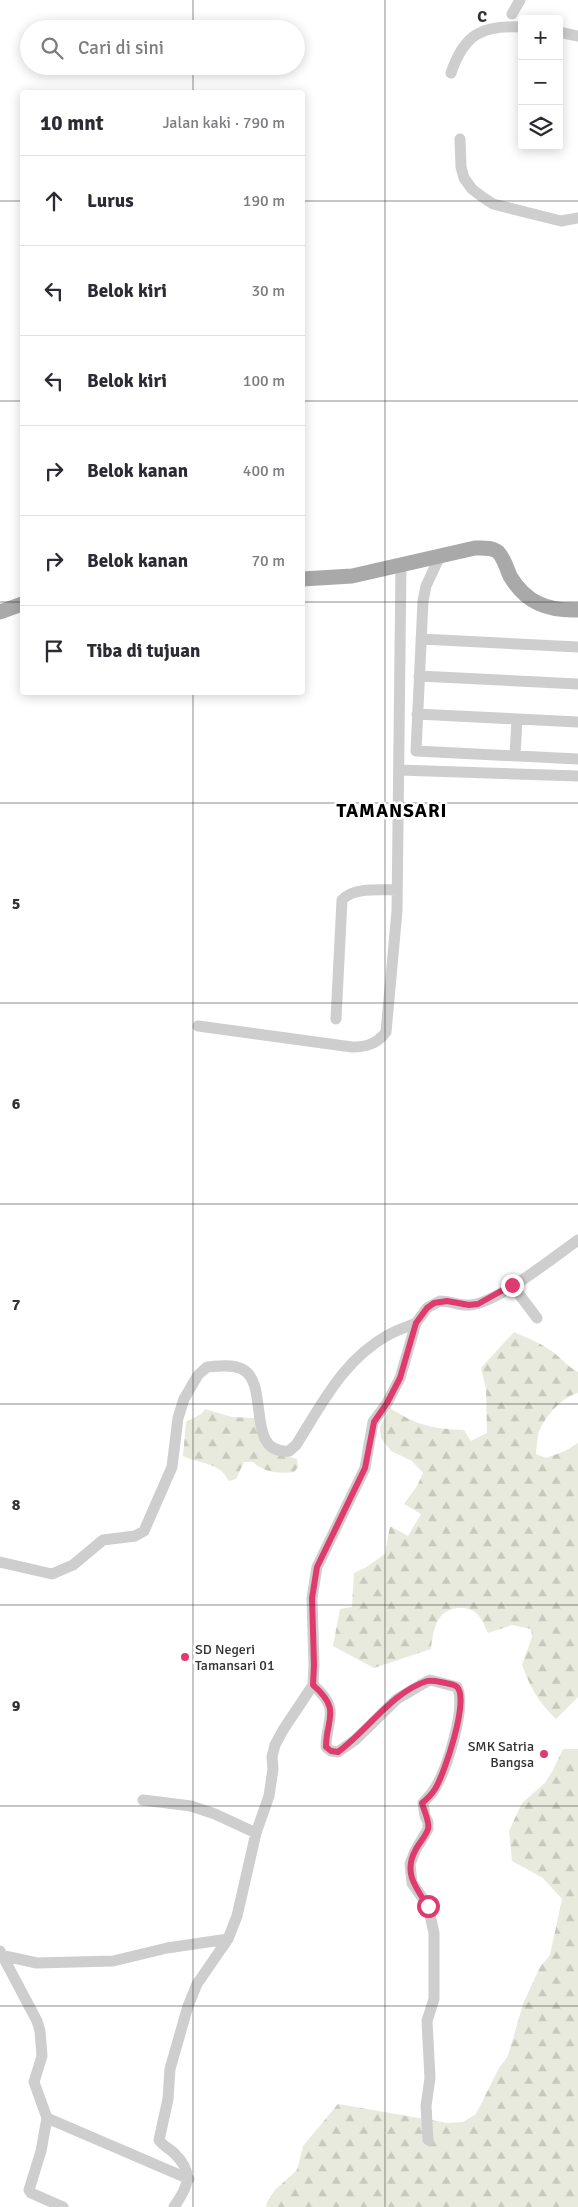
<!DOCTYPE html>
<html lang="id">
<meta charset="utf-8">
<style>
body{margin:0;font-family:Signika,sans-serif;background:#f7f7f7;color:#2b2b33}
.controls{position:absolute;right:15px;top:15px;display:grid;overflow:hidden;border-radius:5px;box-shadow:0 2px 12px #0003}
.controls button{width:45px;height:45px;display:grid;place-items:center;padding:0;border:0;border-bottom:1px solid #e1e1e2;background:#fff;color:#2b2b33;font:25px sans-serif}
.stop{position:absolute;width:15px;height:15px;margin:-11px;border:4px solid #df3b6e;border-radius:50%;background:#fff}
.stop.end{background:#df3b6e;border-color:#fff;box-shadow:0 1px 5px #0008}
.list{margin:0;padding:0;list-style:none}
h2{display:flex;justify-content:space-between;align-items:center;height:65px;margin:0;padding:0 20px;font-size:21px}
h2 small{font-size:16px;font-weight:400;color:#7c7c81}
.list li{display:grid;grid-template-columns:32px 1fr auto;gap:15px;align-items:center;box-sizing:border-box;height:90px;padding:0 20px;border-top:1px solid #e1e1e2}
.list b{display:block;font-size:19px;white-space:nowrap}
.list em{font-size:16px;font-style:normal;color:#7c7c81}
.icon{flex:none;width:28px;height:28px;fill:none;stroke:currentColor;stroke-width:2;stroke-linecap:round;stroke-linejoin:round}
.map{position:relative;flex:none;width:578px;height:2207px;overflow:hidden}
.search{position:absolute;background:#fff;box-shadow:0 2px 12px #0003;left:20px;top:20px;width:285px;height:55px;display:flex;align-items:center;gap:12px;box-sizing:border-box;padding:0 18px;border-radius:28px;color:#7c7c81;font-size:19px}
.panel{position:absolute;background:#fff;box-shadow:0 2px 12px #0003;left:20px;top:90px;width:285px;height:605px;border-radius:5px}
.map>svg:first-child{display:block}
.forest{fill:url(#forest-firs)}
.lines{fill:none;stroke-linecap:round;stroke-linejoin:round}
.minor{stroke:#cecece;stroke-width:11}
.major{stroke:#a9a9a9;stroke-width:15}
.route{stroke:#df3b6e;stroke-width:6}
.grid{fill:none;stroke:#313131;stroke-width:1;stroke-opacity:0.55}
.poi-dot{fill:#df3b6e;stroke:#fff;stroke-width:2}
.labels{text-anchor:middle;dominant-baseline:central;stroke-width:5;stroke-linejoin:round;paint-order:stroke}
.poi-label{font-size:14px;fill:#313131;stroke:#fff;text-anchor:start}
.district-label{font-size:19px;font-weight:bold;letter-spacing:1px;fill:#000;stroke:#fff}
.grid-label{font-size:16px;text-anchor:middle;font-weight:bold;fill:#313131;stroke:#fff;stroke-width:5;stroke-linejoin:round;paint-order:stroke}
</style>
<div class="map">
<svg width="578" height="2207" viewBox="0 0 578 2207">
<defs>
<pattern id="forest-firs" width="22" height="20" patternUnits="userSpaceOnUse" patternTransform="scale(1.25)"><rect width="22" height="20" fill="#e7eadc"/><path d="M5 1l3.5 6h-7zM16 11l3.5 6h-7z" fill="#c7c9bd"/></pattern>
</defs>
<rect width="100%" height="100%" fill="#fff"/>
<path class="forest" d="M514 1332C527 1338 541 1343 553 1352 562 1359 568 1367 578 1372V1393C563 1396 546 1416 540 1429 537 1436 537 1446 536 1454L546 1458 565 1451 578 1443V1697L556 1719C538 1701 531 1689 522 1665L532 1637 531 1629 512 1625 488 1633C485 1627 481 1617 476 1613 470 1608 465 1608 458 1608 436 1610 433 1631 431 1649L374 1668 333 1646 340 1609 352 1607 354 1573 365 1568 385 1554 390 1526 408 1536 421 1514 404 1504 417 1486 423 1473 412 1461 391 1451 381 1438 380 1427 390 1408C416 1425 433 1429 464 1430L471 1441 487 1433 486 1389 481 1368Z
M205 1409 232 1417 255 1418 276 1453 297 1459 298 1467 294 1472C280 1474 263 1472 253 1462H244L236 1479 229 1481C220 1462 199 1464 183 1456L186 1422 201 1414Z
M563 1749H578V2207H266L267 2202 275 2190 297 2170 303 2146 338 2104 448 2123 463 2122 476 2114 499 2068 508 2056 523 2004 540 1967 550 1955 562 1899 543 1878 512 1861 509 1831 522 1803 545 1783 553 1770Z"/>
<g class="lines">
<path class="minor" d="M512 14 520 0
M559 32 578 36
M451 73C464 34 482 25 522 27
M460 139 461 167 464 178 472 189 481 196 493 204 561 221 578 218
M440 556 426 586 423 601 416 751 578 759
M421 639 578 647
M419 676 578 684
M417 714 578 722
M515 756 517 719
M399 770 578 776
M336 1019 342 900C353 887 381 890 397 890
M198 1026 352 1047C366 1047 377 1044 386 1032L397 911 401 565
M512 1285 537 1318
M0 1562 52 1574 73 1565 103 1540 135 1536 144 1531 172 1467 178 1418 184 1399 198 1375 207 1367C218 1366 232 1364 242 1369 271 1383 244 1455 289 1451L296 1445C322 1404 343 1360 388 1335 397 1330 407 1327 416 1323
M313 1685C342 1710 326 1719 326 1747L331 1751 338 1752 355 1740 397 1699 424 1683 430 1680 457 1687C467 1706 447 1769 435 1788 432 1794 427 1798 423 1803L425 1816 428 1822V1829L415 1851 410 1864 412 1883 428 1906 434 1933V1999L427 2021 430 2078 426 2106 428 2140
M143 1800 191 1806 215 1814 256 1833
M0 1951 37 2021 40 2031 42 2056 34 2082 47 2118 41 2151 29 2190 31 2193 63 2207
M0 1955 37 1963 113 1961 167 1948 228 1939
M47 2118 189 2179
M174 2207C188 2187 195 2173 174 2153 169 2148 163 2146 159 2140L168 2099 170 2069 188 2006 197 1984 228 1939 237 1916 256 1833 269 1796 273 1769 272 1757 275 1745 283 1730 313 1685 314 1665 312 1598 317 1567 365 1468 373 1422 387 1403 400 1378 416 1323 427 1308 440 1301C450 1301 460 1306 470 1305 497 1303 554 1257 578 1240"/>
<path class="major" d="M302 579 352 576 475 548C483 548 492 547 498 552 504 558 507 569 510 576 526 603 548 611 578 610
M0 612 22 604"/>
</g>
<g class="lines">
<path class="route" d="M428 1906C415 1887 403 1872 416 1849 419 1843 426 1836 428 1829 430 1822 424 1811 422 1803 427 1799 432 1794 435 1789 444 1775 470 1699 457 1687 454 1684 449 1684 446 1683 440 1682 433 1680 427 1681 392 1692 367 1731 338 1752L331 1751 326 1747C326 1719 342 1710 313 1685L314 1665 312 1598 317 1567 365 1468 374 1422 387 1403 400 1378 416 1323 427 1308 434 1303 447 1301 469 1305 478 1304 512 1285"/>
</g>
<path class="grid" d="M193 0V29M385 0V2207M193 66V92M0 201H22M302 201H578M0 401H22M302 401H578M0 602H22M302 602H578M193 692V2207M0 803H578M0 1003H578M0 1204H578M0 1404H578M0 1605H578M0 1806H578M0 2006H578"/>
<g class="poi-dot">
<circle cx="185" cy="1657" r="5"/>
<circle cx="544" cy="1754" r="5"/>
</g>
<g class="labels">
<g class="poi-label">
<text x="195" y="1649">SD Negeri<tspan x="195" dy="16">Tamansari 01</tspan></text>
<text x="534" y="1746" text-anchor="end">SMK Satria<tspan x="534" dy="16">Bangsa</tspan></text>
</g>
<g class="district-label">
<text x="392" y="811">TAMANSARI</text>
</g>
</g>
<g class="grid-label">
<text x="482" y="22">C</text>
<text x="16" y="909">5</text>
<text x="16" y="1109">6</text>
<text x="16" y="1310">7</text>
<text x="16" y="1510">8</text>
<text x="16" y="1711">9</text>
</g>
</svg>
<div class="controls">
<button>+</button>
<button>−</button>
<button><svg class="icon" aria-label="layers" viewBox="0 0 24 24"><path d="M12 4l9 5-9 5-9-5zM3 14l9 5 9-5"/></svg></button>
</div>
<div class="stop" style="left:428px;top:1906px"></div>
<div class="stop end" style="left:512px;top:1285px"></div>
<div class="search"><svg class="icon" aria-label="search" viewBox="0 0 24 24"><circle cx="10" cy="10" r="6"/><path d="M15 15l6 6"/></svg>Cari di sini</div>
<section class="panel">
<h2>10 mnt<small>Jalan kaki · 790 m</small></h2>
<ul class="list">
<li><svg class="icon" aria-label="ahead" viewBox="0 0 24 24"><path d="M12 20V5M6 11l6-6 6 6"/></svg><div><b>Lurus</b></div><em>190 m</em></li>
<li><svg class="icon" aria-label="left" viewBox="0 0 24 24"><path d="M17 20v-9H6M10 6l-5 5 5 5"/></svg><div><b>Belok kiri</b></div><em>30 m</em></li>
<li><svg class="icon" aria-label="left" viewBox="0 0 24 24"><path d="M17 20v-9H6M10 6l-5 5 5 5"/></svg><div><b>Belok kiri</b></div><em>100 m</em></li>
<li><svg class="icon" aria-label="right" viewBox="0 0 24 24"><path d="M7 20v-9h11M14 6l5 5-5 5"/></svg><div><b>Belok kanan</b></div><em>400 m</em></li>
<li><svg class="icon" aria-label="right" viewBox="0 0 24 24"><path d="M7 20v-9h11M14 6l5 5-5 5"/></svg><div><b>Belok kanan</b></div><em>70 m</em></li>
<li><svg class="icon" aria-label="arrive" viewBox="0 0 24 24"><path d="M6 21V4h12l-3 4 3 4H6"/></svg><div><b>Tiba di tujuan</b></div></li>
</ul>
</section>
</div>
